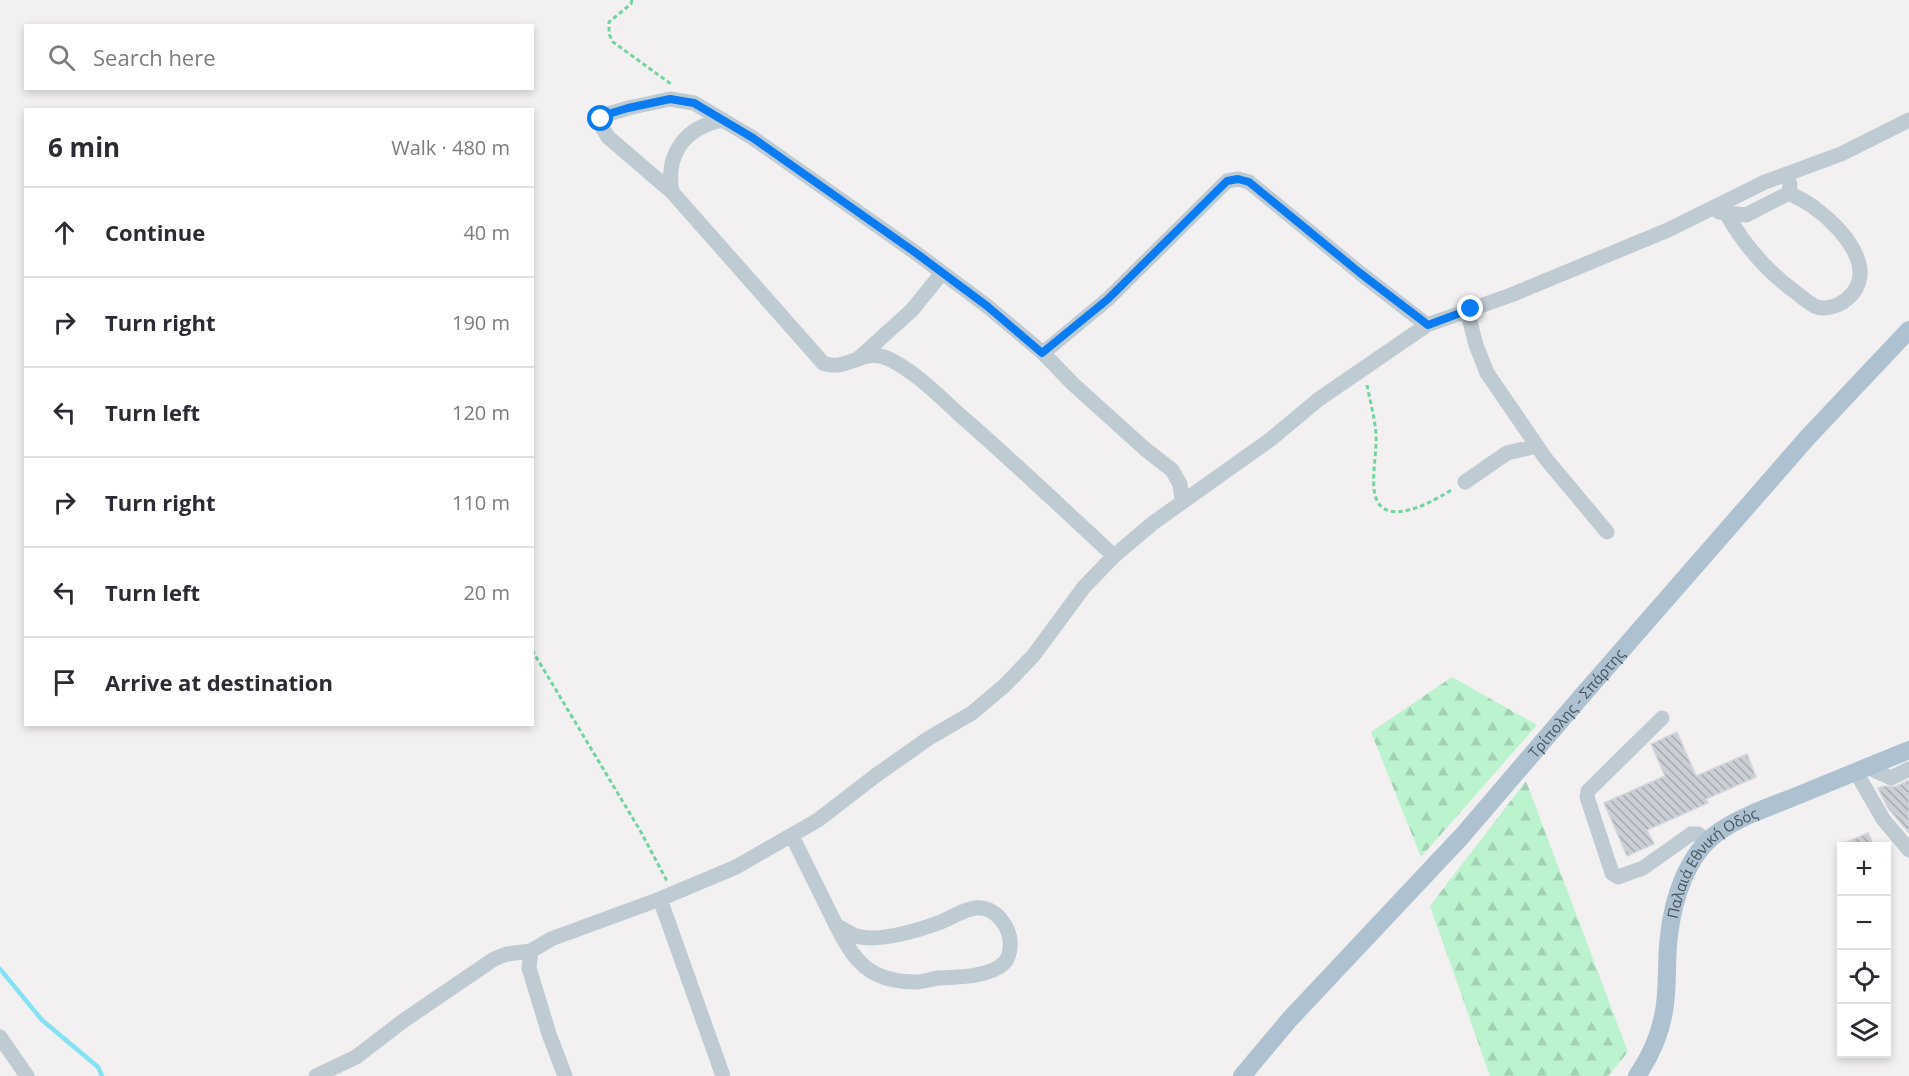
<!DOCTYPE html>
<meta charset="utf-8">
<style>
body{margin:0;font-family:"Open Sans",sans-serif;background:#f7f7f7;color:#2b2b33}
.controls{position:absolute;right:18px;bottom:18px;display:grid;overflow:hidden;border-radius:0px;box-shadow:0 3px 9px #0003}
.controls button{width:54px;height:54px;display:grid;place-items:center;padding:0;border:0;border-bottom:2px solid #e1e1e2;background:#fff;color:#2b2b33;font:30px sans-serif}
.stop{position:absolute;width:18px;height:18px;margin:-14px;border:4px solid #0b7bf2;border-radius:50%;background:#fff}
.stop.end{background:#0b7bf2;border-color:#fff;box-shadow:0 2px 6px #0008}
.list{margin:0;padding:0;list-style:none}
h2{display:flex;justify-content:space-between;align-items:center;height:78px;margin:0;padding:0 24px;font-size:26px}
h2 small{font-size:20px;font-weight:400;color:#7c7c81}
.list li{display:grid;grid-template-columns:39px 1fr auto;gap:18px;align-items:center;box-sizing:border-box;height:90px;padding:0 24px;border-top:2px solid #e1e1e2}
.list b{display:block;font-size:22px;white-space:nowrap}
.list em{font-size:20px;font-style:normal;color:#7c7c81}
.icon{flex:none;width:33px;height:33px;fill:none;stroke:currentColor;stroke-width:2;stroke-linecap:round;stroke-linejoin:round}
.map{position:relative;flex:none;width:1909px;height:1076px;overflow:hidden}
.search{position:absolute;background:#fff;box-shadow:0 3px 9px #0003;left:24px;top:24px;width:510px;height:66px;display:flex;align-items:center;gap:15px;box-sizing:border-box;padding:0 21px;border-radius:0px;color:#7c7c81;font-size:22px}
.panel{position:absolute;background:#fff;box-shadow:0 3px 9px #0003;left:24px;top:108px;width:510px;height:618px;border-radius:0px}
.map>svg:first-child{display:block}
.forest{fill:url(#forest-firs)}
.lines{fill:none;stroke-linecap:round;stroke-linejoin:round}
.stream{stroke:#85e2f3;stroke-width:4.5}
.building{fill:url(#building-back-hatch);stroke:#d3d6dc;stroke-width:1.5}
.path{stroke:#70d49e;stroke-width:3;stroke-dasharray:4.5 3;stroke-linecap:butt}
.minor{stroke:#bfcbd3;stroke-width:15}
.major{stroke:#adc1d1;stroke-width:18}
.route{stroke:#0b7bf2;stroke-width:8}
.labels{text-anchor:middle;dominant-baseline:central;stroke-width:4.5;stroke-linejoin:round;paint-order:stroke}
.street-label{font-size:15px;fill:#46545f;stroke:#fff}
</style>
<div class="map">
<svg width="1909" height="1076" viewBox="0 0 1909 1076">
<defs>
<pattern id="forest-firs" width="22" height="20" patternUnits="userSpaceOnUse" patternTransform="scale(1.5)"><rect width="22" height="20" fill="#bbf3ce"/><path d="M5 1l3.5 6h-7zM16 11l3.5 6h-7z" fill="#a2d2b3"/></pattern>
<pattern id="building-back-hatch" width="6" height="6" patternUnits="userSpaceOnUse" patternTransform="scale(1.5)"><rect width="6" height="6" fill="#cbcfd5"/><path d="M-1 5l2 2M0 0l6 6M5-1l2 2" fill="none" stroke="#a7abb0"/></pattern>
</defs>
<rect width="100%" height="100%" fill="#f2f0f0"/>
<path class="forest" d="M1452 677 1537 725 1421 857 1371 732Z
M1526 781 1628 1052 1608 1076H1490L1430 906Z"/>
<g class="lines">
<path class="stream" d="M0 969 42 1020 98 1067 102 1076"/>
</g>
<path class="building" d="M1677 732 1696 776 1747 754 1756 777 1706 799 1708 803 1647 830 1654 844 1627 856 1604 803 1665 776 1651 744Z
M1909 780V833L1888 808 1878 788 1884 786 1895 787Z
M1868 833 1874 846H1838Z"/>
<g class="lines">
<path class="path" d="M632 0 631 4 609 22V34L613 42 671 84
M1367 385C1370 401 1375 418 1376 435 1377 454 1371 476 1375 495 1384 530 1434 501 1453 489
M532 650 641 832 667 881"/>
<path class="minor" d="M672 192C665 154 685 127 723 120
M1719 212 1746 215 1789 193 1790 184
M1726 213C1744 245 1767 272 1798 294 1803 298 1811 305 1817 307 1827 310 1840 305 1847 299 1881 271 1841 227 1816 209 1808 202 1798 198 1789 193
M1467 310 1476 345 1487 373 1546 459 1607 532
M1043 353 1108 299 1227 181 1238 179 1249 182 1360 273 1427 325
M860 357 912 310 942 273
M1465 482 1507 453 1537 446
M1114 556C1063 509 1013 461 961 416 939 396 916 372 889 359 864 346 847 373 823 363L672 192 608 137 600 124 601 119 605 115 628 108 670 99 694 103 753 138 916 253 987 306 1043 353 1073 384 1145 449 1172 470 1180 484 1182 500
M1662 718 1588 791 1587 797 1612 873 1618 877 1643 868 1691 834H1698L1709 842
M1867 767 1891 778 1909 769
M1856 772 1883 819 1909 850
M792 836 836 925C846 944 856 964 876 974 888 980 903 982 916 982 923 982 931 979 938 978 957 977 990 977 1004 963 1008 959 1010 952 1010 947 1012 928 995 905 975 908 963 910 952 917 941 922 919 930 880 943 856 936 850 934 843 929 836 925
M660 899 723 1076
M531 951 529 968 549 1034 565 1076
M0 1037 27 1076
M316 1076 356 1057 403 1021 494 959 507 954 531 951 551 939 660 899 736 867 818 820 875 776 929 738 972 713 1004 686 1033 656 1084 587 1114 556 1153 523 1271 439 1319 399 1427 325 1511 295 1668 230 1765 182 1841 154 1909 120"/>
<g class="major">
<path id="s1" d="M1242 1076 1289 1020 1462 836 1581 697 1807 438 1909 330"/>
<path id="s2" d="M1637 1076C1652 1054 1662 1031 1665 1004 1668 982 1666 958 1669 936 1673 899 1687 853 1720 831 1744 815 1772 806 1799 795 1835 780 1872 765 1909 750"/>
</g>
</g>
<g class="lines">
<path class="route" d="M601 119 605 115 628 108 670 99 694 103 753 138 916 253 987 306 1042 353 1108 299 1227 181 1238 179 1249 182 1360 273 1428 325 1471 309"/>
</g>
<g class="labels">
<g class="street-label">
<text stroke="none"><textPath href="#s1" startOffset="501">Τρίπολης - Σπάρτης</textPath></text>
<text stroke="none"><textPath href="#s2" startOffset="236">Παλαιά Εθνική Οδός</textPath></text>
</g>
</g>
</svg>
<div class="controls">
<button>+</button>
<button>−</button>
<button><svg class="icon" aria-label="locate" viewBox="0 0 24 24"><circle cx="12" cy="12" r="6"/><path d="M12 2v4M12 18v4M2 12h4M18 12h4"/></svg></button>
<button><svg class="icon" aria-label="layers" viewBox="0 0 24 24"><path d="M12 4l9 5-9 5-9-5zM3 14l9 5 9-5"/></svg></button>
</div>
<div class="stop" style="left:601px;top:119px"></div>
<div class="stop end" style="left:1471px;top:309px"></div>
<div class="search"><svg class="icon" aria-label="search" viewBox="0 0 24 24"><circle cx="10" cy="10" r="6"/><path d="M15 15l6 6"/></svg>Search here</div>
<section class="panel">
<h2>6 min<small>Walk · 480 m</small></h2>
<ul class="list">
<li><svg class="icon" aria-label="ahead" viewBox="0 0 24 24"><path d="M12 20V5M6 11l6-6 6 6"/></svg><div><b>Continue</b></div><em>40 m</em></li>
<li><svg class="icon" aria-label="right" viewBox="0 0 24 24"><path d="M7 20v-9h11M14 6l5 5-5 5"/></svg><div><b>Turn right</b></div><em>190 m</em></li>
<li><svg class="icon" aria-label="left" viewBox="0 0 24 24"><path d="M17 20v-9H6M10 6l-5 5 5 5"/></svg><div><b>Turn left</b></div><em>120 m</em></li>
<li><svg class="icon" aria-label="right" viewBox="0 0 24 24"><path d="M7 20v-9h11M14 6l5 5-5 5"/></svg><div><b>Turn right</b></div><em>110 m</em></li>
<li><svg class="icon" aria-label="left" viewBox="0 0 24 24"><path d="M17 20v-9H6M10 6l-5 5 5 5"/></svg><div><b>Turn left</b></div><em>20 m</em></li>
<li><svg class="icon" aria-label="arrive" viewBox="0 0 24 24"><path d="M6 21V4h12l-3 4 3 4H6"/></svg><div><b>Arrive at destination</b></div></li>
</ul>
</section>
</div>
